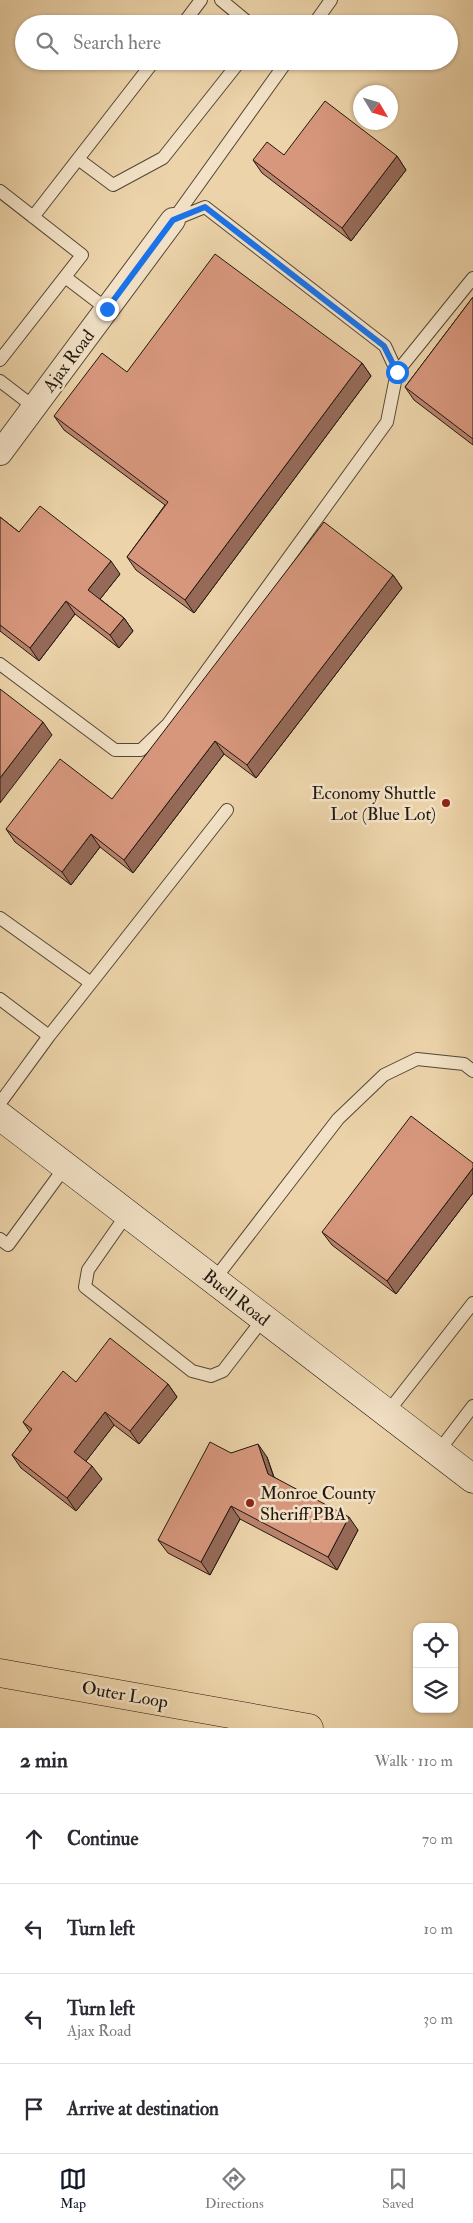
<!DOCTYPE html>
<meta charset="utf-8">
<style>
body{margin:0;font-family:"IM FELL Double Pica",serif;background:#f2f2f3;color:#2b2b33}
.controls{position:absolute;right:15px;bottom:15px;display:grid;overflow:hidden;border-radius:10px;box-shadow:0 1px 4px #0004}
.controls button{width:45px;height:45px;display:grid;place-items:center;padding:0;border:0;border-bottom:1px solid #e1e1e2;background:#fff;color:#2b2b33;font:25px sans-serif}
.compass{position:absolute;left:353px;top:85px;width:45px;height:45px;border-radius:50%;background:#fff;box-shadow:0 1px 4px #0004;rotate:128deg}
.stop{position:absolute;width:15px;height:15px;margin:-11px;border:4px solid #1a73e8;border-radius:50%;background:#fff}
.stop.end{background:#1a73e8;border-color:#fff;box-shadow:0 1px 5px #0008}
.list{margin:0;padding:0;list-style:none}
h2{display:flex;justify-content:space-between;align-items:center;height:65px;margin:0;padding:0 20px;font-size:21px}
h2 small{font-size:16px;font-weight:400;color:#7c7c81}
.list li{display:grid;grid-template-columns:32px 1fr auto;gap:15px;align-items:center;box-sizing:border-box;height:90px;padding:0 20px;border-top:1px solid #e1e1e2}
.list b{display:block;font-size:19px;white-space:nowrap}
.list p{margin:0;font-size:16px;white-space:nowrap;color:#7c7c81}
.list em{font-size:16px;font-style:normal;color:#7c7c81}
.icon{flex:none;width:28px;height:28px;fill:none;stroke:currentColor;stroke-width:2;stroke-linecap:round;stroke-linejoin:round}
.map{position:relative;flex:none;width:473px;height:1728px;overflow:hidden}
.search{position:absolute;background:#fff;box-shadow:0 1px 4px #0004;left:15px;right:15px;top:15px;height:55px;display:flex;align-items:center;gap:12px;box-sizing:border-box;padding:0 18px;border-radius:28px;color:#7c7c81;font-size:19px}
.sheet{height:425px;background:#fff}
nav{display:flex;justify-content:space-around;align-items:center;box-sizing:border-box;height:70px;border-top:1px solid #e1e1e2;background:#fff;font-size:14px;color:#7c7c81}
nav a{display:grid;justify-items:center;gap:2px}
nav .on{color:#111827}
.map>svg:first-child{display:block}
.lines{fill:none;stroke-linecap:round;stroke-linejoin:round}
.lane-casing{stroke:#534736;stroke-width:14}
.street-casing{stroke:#534736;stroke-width:26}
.secondary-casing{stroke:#20180f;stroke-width:29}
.highway-casing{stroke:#20180f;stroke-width:29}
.lane{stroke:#f3e2c7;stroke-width:12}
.street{stroke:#f3e2c7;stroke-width:24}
.secondary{stroke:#f3e2c7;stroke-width:28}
.highway{stroke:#ecd3a9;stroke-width:28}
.wall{fill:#b9826c;stroke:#20180f}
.shaded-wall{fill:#966a58;stroke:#20180f}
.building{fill:#d7977d;stroke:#20180f}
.route{stroke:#1a73e8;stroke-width:6}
.poi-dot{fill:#8f2418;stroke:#f3e2c7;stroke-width:2}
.labels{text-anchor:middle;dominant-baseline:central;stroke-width:5;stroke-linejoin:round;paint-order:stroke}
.street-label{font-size:18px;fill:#20180f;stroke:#f3e2c7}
.poi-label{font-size:18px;fill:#20180f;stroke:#f3e2c7;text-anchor:end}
</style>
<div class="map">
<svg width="473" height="1728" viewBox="0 0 473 1728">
<rect width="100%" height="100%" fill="#ecd3a9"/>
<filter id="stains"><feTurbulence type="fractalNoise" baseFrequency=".004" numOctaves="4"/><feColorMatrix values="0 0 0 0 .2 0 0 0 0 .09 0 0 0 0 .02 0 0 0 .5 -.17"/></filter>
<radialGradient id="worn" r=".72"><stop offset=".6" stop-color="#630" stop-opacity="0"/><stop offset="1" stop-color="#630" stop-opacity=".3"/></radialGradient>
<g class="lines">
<defs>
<path id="lane" d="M221 0 250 24
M183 24 201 0
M314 24 331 0
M78 159 113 185 163 158 240 61
M0 191 82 255 0 360
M33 217 154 61
M173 220 287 61
M65 277 107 309
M397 372 473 278
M0 381 34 407
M0 664 115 750H141L168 724 387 422 397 372 385 346 205 207 173 220
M0 918 91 983 49 1036
M91 983 227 810
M0 999 49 1036 0 1103
M127 1214 88 1270 85 1287 192 1371 211 1376 223 1371 263 1319
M0 1239 8 1245 65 1167
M214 1280 338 1119 384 1075 417 1059 464 1064 473 1071
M387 1413 473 1303
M438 1452 473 1406"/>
<path id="street" d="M0 453 173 220"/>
<path id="secondary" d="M0 1116 473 1479"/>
<path id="highway" d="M0 1673 309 1728"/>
</defs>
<use href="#lane" class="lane-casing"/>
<use href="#street" class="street-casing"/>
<use href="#secondary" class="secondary-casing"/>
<use href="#highway" class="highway-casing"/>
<use href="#lane" class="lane"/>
<use href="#street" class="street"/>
<use href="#secondary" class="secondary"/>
<use href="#highway" class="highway"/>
</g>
<path class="wall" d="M284 155 397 156 406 170 351 241 262 173 253 160Z
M473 297V445L414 400 405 387Z
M362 363 371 376 194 613 136 570 127 557 165 505 64 430 54 416 127 372Z
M0 517 19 532 120 574 100 599 124 618 133 631 119 648 75 614 39 661 0 631Z
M393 575 402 588 256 778 224 754 133 873 100 847 71 885 15 842 6 829 112 799Z
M473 1163V1193L396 1294 332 1245 322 1232Z
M76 1382 168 1384 177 1397 139 1444 114 1425 86 1461 102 1479 76 1511 21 1468 12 1455 30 1432 23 1422Z
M231 1453 267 1457 274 1477 358 1530 337 1570 240 1519 210 1575 168 1553 158 1540Z"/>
<path class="shaded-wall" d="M397 156 406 170 351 241 342 228Z
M362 363 371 376 194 613 185 600Z
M111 561 120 574 97 603 88 590Z
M393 575 402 588 256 778 247 765Z
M66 601 75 614 39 661 30 648Z
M124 618 133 631 119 648 110 635Z
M43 722 52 735 0 803V778Z
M215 741 224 754 133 873 124 860Z
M91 834 100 847 71 885 62 872Z
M473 1168V1193L396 1294 387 1281Z
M168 1384 177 1397 139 1444 130 1431Z
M105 1412 114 1425 83 1465 74 1452Z
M258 1444 267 1457 277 1487 268 1474Z
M92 1466 102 1479 76 1511 67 1498Z
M231 1506 240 1519 210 1575 201 1562Z
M349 1517 358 1530 337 1570 328 1557Z"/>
<path class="building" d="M325 101 397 156 342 228 253 160 267 142 284 155Z
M215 254 362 363 185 600 127 557 168 502 54 416 102 353 127 372Z
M473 297V439L405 387Z
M40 506 111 561 88 590 124 618 110 635 66 601 30 648 0 625V517L19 532Z
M324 522 393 575 247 765 215 741 124 860 91 834 62 872 6 829 60 759 112 799Z
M0 689 43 722 0 778Z
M411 1116 473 1163V1168L387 1281 322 1232Z
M110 1338 168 1384 130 1431 105 1412 74 1452 92 1466 67 1498 12 1455 32 1429 23 1422 63 1371 76 1382Z
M210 1442 231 1453 258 1444 268 1474 349 1517 328 1557 231 1506 201 1562 158 1540Z"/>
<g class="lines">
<path class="route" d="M107 309 173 220 205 207 384 346 397 372"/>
</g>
<g class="poi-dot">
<circle cx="446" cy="803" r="5"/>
<circle cx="250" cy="1503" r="5"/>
</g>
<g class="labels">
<g class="street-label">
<text transform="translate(69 361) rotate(-53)">Ajax Road</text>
<text transform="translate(236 1298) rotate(38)">Buell Road</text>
<text transform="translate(125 1695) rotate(10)">Outer Loop</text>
</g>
<g class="poi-label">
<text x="436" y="793">Economy Shuttle<tspan x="436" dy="21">Lot (Blue Lot)</tspan></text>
<text x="260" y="1493" text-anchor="start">Monroe County<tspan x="260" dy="21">Sheriff PBA</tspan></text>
</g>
</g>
<rect width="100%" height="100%" filter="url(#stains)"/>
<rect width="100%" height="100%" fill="url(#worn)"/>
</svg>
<div class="controls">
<button><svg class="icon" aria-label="locate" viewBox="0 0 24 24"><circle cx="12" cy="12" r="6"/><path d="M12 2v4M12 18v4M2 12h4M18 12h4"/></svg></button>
<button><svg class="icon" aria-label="layers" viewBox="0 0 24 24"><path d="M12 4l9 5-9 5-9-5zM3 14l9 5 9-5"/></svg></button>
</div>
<svg class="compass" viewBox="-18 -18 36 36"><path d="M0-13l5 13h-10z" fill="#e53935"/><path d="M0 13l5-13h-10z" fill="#7c7c81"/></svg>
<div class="stop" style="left:397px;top:372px"></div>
<div class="stop end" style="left:107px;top:309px"></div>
<div class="search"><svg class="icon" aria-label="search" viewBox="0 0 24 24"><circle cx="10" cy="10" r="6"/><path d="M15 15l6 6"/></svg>Search here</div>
</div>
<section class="sheet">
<h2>2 min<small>Walk · 110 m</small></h2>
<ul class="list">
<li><svg class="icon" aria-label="ahead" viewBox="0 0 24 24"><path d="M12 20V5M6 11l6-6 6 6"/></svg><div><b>Continue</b></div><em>70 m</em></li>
<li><svg class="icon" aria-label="left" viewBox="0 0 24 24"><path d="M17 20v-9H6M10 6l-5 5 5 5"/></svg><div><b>Turn left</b></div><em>10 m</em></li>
<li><svg class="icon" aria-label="left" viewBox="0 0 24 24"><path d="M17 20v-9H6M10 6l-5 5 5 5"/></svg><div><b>Turn left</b><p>Ajax Road</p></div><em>30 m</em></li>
<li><svg class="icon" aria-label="arrive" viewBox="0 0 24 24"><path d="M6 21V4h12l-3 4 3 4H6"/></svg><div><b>Arrive at destination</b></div></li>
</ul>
</section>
<nav>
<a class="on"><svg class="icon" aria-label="map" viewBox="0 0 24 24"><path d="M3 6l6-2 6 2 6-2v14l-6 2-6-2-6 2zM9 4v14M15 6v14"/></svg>Map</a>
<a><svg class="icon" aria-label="directions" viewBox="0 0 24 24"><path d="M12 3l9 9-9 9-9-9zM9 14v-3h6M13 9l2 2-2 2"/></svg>Directions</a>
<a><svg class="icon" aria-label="saved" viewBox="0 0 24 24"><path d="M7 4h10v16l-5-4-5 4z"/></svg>Saved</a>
</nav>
